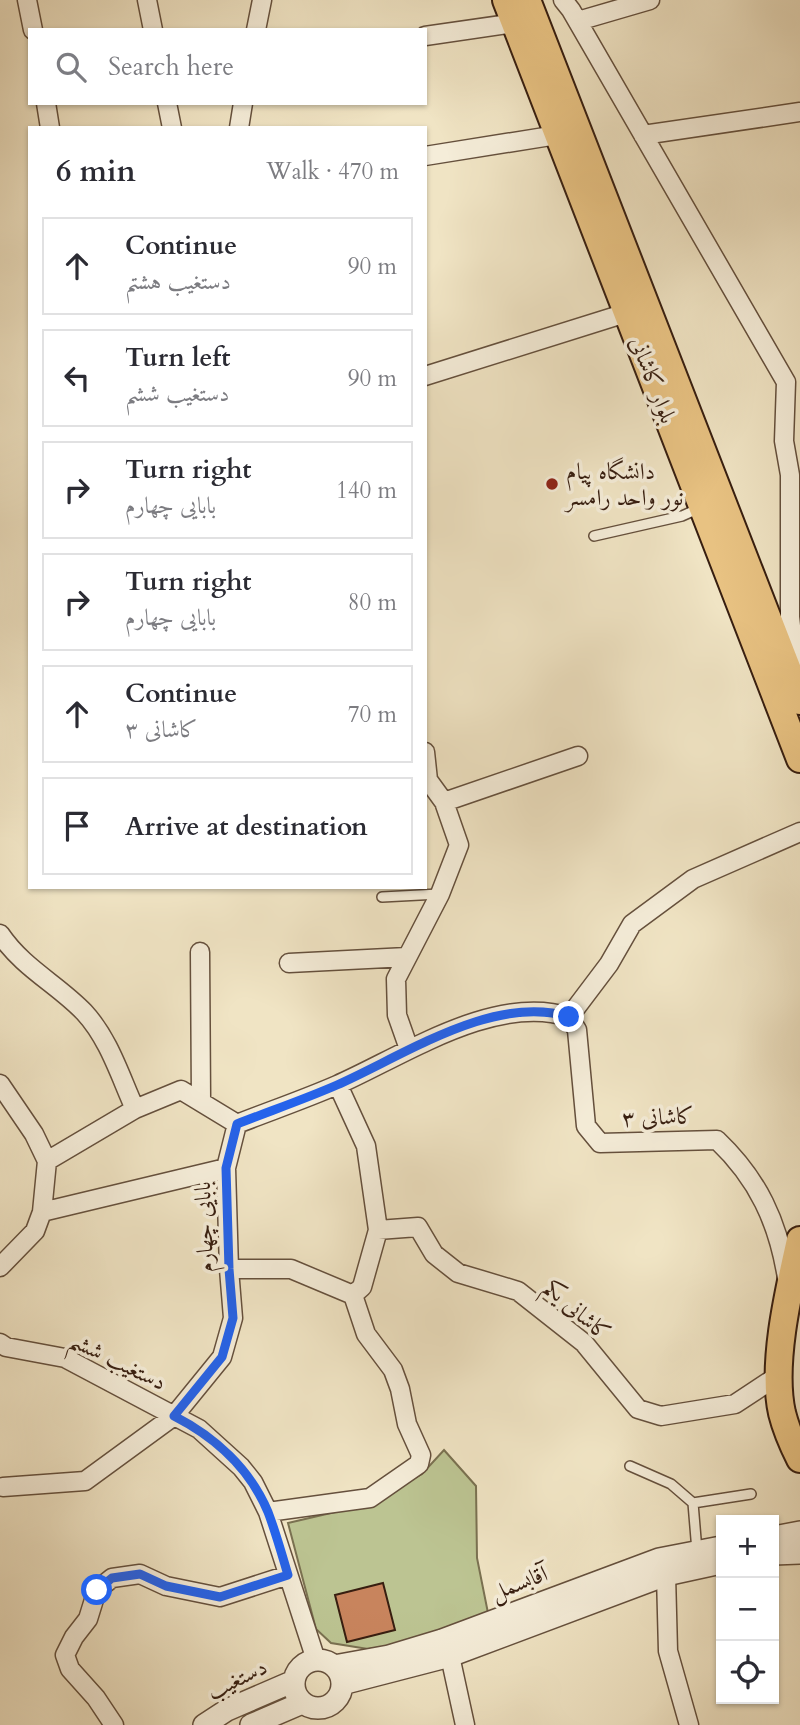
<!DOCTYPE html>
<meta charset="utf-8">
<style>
body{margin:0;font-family:Cardo,Amiri,serif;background:#f2f2f3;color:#2b2b33}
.controls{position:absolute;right:21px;bottom:21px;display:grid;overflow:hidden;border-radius:0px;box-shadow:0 2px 5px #0004}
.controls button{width:63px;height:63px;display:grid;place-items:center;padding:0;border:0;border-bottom:2px solid #e1e1e2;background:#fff;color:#2b2b33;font:35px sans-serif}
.stop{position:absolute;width:21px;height:21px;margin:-16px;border:5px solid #2563eb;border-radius:50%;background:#fff}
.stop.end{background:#2563eb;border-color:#fff;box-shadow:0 2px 7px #0008}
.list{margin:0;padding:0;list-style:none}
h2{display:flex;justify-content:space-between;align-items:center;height:91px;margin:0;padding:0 28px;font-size:30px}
h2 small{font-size:23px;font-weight:400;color:#7c7c81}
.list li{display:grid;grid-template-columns:46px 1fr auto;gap:21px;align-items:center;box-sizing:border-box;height:98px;margin:0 14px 14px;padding:0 14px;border:2px solid #e1e1e2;border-radius:0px}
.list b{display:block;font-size:26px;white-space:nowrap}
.list p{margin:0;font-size:23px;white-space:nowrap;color:#7c7c81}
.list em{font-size:23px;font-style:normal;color:#7c7c81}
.icon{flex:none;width:38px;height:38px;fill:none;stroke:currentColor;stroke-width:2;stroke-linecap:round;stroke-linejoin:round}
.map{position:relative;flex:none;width:800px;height:1725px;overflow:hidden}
.search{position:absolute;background:#fff;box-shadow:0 2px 5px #0004;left:28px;top:28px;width:399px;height:77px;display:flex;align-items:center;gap:18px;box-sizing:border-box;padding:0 24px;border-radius:0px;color:#7c7c81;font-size:26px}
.panel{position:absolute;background:#fff;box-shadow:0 2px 5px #0004;left:28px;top:126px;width:399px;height:763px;border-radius:0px}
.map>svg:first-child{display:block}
.green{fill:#bcc492;stroke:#7a7151;stroke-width:2}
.building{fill:#c8845d;stroke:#371e10;stroke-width:2}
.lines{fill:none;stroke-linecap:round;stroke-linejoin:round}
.service-casing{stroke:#65503d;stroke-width:12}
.minor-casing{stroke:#65503d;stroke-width:21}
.tertiary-casing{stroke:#65503d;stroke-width:24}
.primary-casing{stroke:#371e10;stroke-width:30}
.service{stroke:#f5edd9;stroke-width:9}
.minor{stroke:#f5edd9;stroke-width:18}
.tertiary{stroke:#f5edd9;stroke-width:21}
.primary{stroke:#e8c282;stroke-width:26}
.route{stroke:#2563eb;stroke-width:9}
.poi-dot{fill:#8f2418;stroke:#f5edd9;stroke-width:2.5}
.labels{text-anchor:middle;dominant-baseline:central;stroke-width:7;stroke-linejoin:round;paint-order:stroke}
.street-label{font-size:23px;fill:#371e10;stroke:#f5edd9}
.poi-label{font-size:23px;fill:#371e10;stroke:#f5edd9;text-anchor:start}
</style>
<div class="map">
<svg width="800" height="1725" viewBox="0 0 800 1725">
<rect width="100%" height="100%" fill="#f0e4c4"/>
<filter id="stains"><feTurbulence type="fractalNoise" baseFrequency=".00286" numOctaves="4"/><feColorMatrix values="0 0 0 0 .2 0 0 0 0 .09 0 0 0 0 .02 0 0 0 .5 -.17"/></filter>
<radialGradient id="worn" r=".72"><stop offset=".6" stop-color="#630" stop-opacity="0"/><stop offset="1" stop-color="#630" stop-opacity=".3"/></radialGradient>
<path class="green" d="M444 1450 476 1486 477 1558 488 1613 427 1641 368 1649 331 1643 316 1629 288 1523 365 1505 422 1474Z"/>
<path class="building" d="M383 1583 395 1630 347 1642 335 1595Z"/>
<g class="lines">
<defs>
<path id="service" d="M594 536 682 516 700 508
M382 897 439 894
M630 1466 671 1484 693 1503 697 1551
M693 1503 751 1494"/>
<path id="minor" d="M27 0 33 30
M147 0 153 30
M563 0 571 10 786 382
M578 21 650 0
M256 30 262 0
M425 36 515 23
M46 103 50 128
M167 103 172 128
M239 128 243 103
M643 135 800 112
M425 156 557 135
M425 376 626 313
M786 382 784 441 790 475V617L796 671
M444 802 578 756
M0 934C23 968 57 984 84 1012 109 1039 120 1076 135 1109
M200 952 201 1100
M289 963 407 957
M569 1017 609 964 632 924 693 879 800 832
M409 1049 397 1015 396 979 440 894 459 845 444 802 428 780 425 752
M0 1084 34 1134 47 1161 42 1212 35 1231 0 1267
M338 1085 366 1146 378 1230 362 1287 353 1295
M47 1161 135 1109 181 1090 237 1124
M42 1212 226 1168
M378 1230 418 1227 434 1254 458 1273 518 1291 584 1343 638 1409 661 1416 735 1404 779 1375
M229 1269H291L353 1295
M0 1343 6 1347 65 1358 199 1429 241 1467 253 1482 268 1512 316 1660
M3 1487 85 1481 174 1416 222 1357 233 1318 229 1269 226 1168 237 1124C270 1111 305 1099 337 1085 403 1056 495 993 569 1017L577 1030 586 1126 600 1143 717 1140C758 1179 778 1222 787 1278
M268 1512 370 1498 419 1464 421 1455 407 1424 400 1389 393 1370 366 1334 353 1295
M666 1575 668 1651 689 1725
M450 1656 465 1725
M114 1725 96 1698 70 1669 65 1655 74 1637 88 1619 97 1590 112 1578 140 1574 166 1586 220 1597 288 1575"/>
<path id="tertiary" d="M774 1537 800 1532
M774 1554 800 1553
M294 1684a24 24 0 1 1 48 0a24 24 0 1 1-48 0Z
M334 1666 389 1656 442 1640 659 1559 721 1547
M342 1684 450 1656 666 1575 721 1563
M204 1725 227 1710 294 1681
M251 1725 302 1703"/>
<path id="primary" d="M506 0 800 759
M527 0 800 701
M800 1240C789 1289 771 1364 782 1413 786 1429 793 1445 800 1459"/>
</defs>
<use href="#service" class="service-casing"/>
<use href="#minor" class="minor-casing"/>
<use href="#tertiary" class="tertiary-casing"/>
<use href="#primary" class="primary-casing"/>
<use href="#service" class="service"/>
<use href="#minor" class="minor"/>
<use href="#tertiary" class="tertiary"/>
<use href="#primary" class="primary"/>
</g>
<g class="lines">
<path class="route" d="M97 1590 112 1578 140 1574 166 1586 220 1597 288 1575C282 1555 276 1533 268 1512 250 1469 215 1437 174 1416L222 1357 233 1318 229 1269 226 1168 237 1124C270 1111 305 1099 337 1085 403 1056 495 993 569 1017"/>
</g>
<circle class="poi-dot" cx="552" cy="484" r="7"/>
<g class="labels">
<g class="street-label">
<text transform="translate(653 380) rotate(69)">بلوار کاشانی</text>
<text transform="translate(658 1117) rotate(-2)">کاشانی ۳</text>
<text transform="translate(204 1227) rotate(-92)">بابایی چهارم</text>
<text transform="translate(577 1310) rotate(41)">کاشانی یکم</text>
<text transform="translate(118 1361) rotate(26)">دستغیب ششم</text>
<text transform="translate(519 1583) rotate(-21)">آقابسمل</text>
<text transform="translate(237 1679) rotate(-26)">دستغیب</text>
</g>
<g class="poi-label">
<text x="566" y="471">دانشگاه پیام<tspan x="566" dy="26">نور واحد رامسر</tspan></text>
</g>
</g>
<rect width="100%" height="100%" filter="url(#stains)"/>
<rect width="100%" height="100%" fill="url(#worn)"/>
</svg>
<div class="controls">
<button>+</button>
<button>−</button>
<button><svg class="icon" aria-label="locate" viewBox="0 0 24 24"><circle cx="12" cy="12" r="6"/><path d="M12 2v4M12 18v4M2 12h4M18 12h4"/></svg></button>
</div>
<div class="stop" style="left:97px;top:1590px"></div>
<div class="stop end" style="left:569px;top:1017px"></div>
<div class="search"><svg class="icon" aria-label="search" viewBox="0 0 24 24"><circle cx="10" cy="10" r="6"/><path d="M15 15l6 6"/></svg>Search here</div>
<section class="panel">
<h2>6 min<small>Walk · 470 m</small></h2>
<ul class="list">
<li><svg class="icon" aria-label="ahead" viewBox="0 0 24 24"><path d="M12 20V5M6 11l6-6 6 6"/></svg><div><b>Continue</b><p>دستغیب هشتم</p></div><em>90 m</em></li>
<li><svg class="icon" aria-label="left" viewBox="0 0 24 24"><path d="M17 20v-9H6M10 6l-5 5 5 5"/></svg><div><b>Turn left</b><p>دستغیب ششم</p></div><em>90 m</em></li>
<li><svg class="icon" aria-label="right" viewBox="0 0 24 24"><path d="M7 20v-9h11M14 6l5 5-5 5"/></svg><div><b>Turn right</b><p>بابایی چهارم</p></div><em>140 m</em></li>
<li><svg class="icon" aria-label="right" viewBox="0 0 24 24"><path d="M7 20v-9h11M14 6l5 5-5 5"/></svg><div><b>Turn right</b><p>بابایی چهارم</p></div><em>80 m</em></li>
<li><svg class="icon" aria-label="ahead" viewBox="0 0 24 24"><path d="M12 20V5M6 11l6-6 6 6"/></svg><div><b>Continue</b><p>کاشانی ۳</p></div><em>70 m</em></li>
<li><svg class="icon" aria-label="arrive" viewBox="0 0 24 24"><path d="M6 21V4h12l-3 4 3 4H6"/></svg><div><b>Arrive at destination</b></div></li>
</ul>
</section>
</div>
